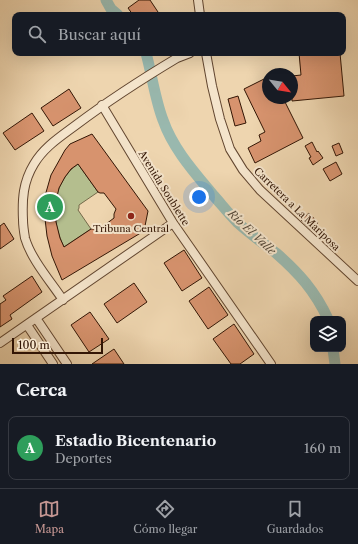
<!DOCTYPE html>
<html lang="es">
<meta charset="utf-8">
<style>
body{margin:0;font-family:"Libre Caslon Text",serif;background:#242831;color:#f1f3f6}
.controls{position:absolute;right:12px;bottom:12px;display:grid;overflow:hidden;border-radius:8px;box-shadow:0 4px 16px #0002}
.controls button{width:36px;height:36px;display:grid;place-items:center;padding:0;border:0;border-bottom:1px solid #363941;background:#171b24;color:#f1f3f6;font:20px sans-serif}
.compass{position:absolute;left:262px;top:68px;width:36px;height:36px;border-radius:50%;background:#171b24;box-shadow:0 4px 16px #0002;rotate:120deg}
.scale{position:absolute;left:12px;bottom:10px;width:91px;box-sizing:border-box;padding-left:4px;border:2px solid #331605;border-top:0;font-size:11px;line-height:14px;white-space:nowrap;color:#331605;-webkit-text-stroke:3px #f4e4cb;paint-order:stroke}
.you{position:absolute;left:199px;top:197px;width:14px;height:14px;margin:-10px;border:3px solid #fff;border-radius:50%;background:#1a73e8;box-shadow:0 0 0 6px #1a73e833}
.badge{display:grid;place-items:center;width:26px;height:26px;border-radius:50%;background:#c59692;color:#fff;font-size:13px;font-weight:700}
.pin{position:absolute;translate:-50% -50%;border:2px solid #fff;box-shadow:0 1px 4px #0006}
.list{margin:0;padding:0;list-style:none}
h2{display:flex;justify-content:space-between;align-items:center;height:52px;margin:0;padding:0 16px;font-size:17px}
h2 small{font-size:13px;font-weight:400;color:#9ea1a6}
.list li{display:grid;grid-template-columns:26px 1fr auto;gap:12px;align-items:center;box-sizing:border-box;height:64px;margin:0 8px 8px;padding:0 8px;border:1px solid #363941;border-radius:8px}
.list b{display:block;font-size:15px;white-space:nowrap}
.list p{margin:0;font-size:13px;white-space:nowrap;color:#9ea1a6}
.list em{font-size:13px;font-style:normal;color:#9ea1a6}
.icon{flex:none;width:22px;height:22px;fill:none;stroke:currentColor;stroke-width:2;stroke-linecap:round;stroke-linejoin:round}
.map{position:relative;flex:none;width:358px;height:364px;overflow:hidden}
.search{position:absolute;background:#171b24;box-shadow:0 4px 16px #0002;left:12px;right:12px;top:12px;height:44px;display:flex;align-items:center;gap:10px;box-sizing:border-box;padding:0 14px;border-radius:8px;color:#9ea1a6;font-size:15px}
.sheet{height:124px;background:#171b24}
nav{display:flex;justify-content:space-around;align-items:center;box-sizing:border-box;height:56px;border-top:1px solid #363941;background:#171b24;font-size:11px;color:#9ea1a6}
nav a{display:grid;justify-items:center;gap:2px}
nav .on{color:#c59692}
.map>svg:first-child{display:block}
.green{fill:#b4be8e;stroke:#746a4a}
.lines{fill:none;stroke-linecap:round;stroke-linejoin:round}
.river{stroke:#99b8ae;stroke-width:11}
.building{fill:#d7936e;stroke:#331605;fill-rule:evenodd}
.minor-casing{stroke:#624630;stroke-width:10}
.minor{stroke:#f4e4cb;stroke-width:8}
.poi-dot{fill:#8f2418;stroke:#f4e4cb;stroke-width:1.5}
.labels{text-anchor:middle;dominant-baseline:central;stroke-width:4;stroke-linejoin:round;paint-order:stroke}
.street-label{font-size:10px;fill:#331605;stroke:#f4e4cb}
.poi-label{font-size:10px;fill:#331605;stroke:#f4e4cb}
.water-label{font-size:11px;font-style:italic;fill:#524738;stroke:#f4e4cb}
</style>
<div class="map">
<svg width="358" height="364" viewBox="0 0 358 364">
<rect width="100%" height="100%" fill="#eed5af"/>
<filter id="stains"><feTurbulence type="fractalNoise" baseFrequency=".005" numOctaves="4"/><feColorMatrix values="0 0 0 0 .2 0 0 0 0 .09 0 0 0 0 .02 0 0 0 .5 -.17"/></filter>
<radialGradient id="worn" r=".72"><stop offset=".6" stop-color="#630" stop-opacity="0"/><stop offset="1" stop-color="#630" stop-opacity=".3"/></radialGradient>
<path class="green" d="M78 164 98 192 79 205V208L78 210 91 229 64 247C50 219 51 183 78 164Z"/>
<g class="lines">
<path class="river" d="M106 0 111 9 118 15
M146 53C152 75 155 99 163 120 173 149 195 173 214 196 222 205 229 214 238 223 250 234 263 243 276 253 299 273 315 291 328 319
M333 349 335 364"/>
</g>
<path class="building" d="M139 0H150L160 15H133L128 8Z
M299 53H340L344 96 292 101V76L301 75Z
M268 77V98H283L303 138 255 163 248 148 261 141 259 135 265 132 244 89Z
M69 89 81 108 53 126 41 108Z
M238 96 246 123 235 126 228 99Z
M32 113 44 131 15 150 3 133Z
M92 134 148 211 144 231 62 280 52 256 47 236 44 210 45 196 51 175 65 150 70 144ZM78 164 98 192 100 193H104L116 209 114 214V218L98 230 94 229H91L64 247 60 238 56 222 55 210 56 201 59 188 65 177 71 169Z
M312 142 317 152 318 151 323 158 313 165 309 158 311 157 305 146Z
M339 143 343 153 336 156 332 146Z
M336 162 342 174 330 181 323 169Z
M309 213 318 223 311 230 301 220Z
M4 223 14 239 0 249V226Z
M184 250 202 278 182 291 164 263Z
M32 276 42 292 10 315 12 319 0 327V304L6 300 3 296Z
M134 283 147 302 117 323 104 304Z
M209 287 228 315 208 329 189 301Z
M90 312 109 339 89 352 71 325Z
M234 324 254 354 240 364H231L213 339Z
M114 349 124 364H92Z"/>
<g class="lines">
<defs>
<path id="minor" d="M198 0 200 15
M206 53 212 86 220 119 230 149 243 170 260 190 358 281
M102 105 173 223 271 364
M63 300C51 282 31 259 25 238 24 232 23 226 23 220 22 199 23 182 34 164 44 147 60 137 76 125 108 101 142 79 177 58L190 53
M36 318 67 364
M27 325 53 364
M0 343 173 223"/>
</defs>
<use href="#minor" class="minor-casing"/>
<use href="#minor" class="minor"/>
</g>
<circle class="poi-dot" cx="131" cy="216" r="4"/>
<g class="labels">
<g class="street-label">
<text transform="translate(164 188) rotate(58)">Avenida Soublette</text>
<text transform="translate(297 209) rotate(44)">Carretera a La Mariposa</text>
</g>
<g class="poi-label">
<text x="131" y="228">Tribuna Central</text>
</g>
<g class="water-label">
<text transform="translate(252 232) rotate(43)">Río El Valle</text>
</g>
</g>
<rect width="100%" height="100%" filter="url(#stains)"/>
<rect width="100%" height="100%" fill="url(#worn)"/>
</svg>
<div class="controls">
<button><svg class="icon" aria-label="layers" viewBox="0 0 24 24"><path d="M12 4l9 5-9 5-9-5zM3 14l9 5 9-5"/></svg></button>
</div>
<svg class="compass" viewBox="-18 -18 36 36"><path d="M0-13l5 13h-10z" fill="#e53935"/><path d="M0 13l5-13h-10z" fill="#9ea1a6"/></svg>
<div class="scale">100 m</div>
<div class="you"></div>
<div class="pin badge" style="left:50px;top:207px;background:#2e9e5b">A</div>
<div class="search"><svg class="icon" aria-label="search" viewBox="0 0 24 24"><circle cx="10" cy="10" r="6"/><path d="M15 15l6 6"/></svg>Buscar aquí</div>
</div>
<section class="sheet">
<h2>Cerca<small></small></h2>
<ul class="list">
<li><span class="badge" style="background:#2e9e5b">A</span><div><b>Estadio Bicentenario</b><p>Deportes</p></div><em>160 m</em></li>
</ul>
</section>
<nav>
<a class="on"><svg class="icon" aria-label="map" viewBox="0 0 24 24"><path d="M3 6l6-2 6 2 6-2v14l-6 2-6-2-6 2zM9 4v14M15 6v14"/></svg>Mapa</a>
<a><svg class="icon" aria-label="directions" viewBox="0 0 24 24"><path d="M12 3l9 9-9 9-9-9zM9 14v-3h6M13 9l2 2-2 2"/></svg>Cómo llegar</a>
<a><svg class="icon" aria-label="saved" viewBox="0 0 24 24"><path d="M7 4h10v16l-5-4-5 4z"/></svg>Guardados</a>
</nav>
